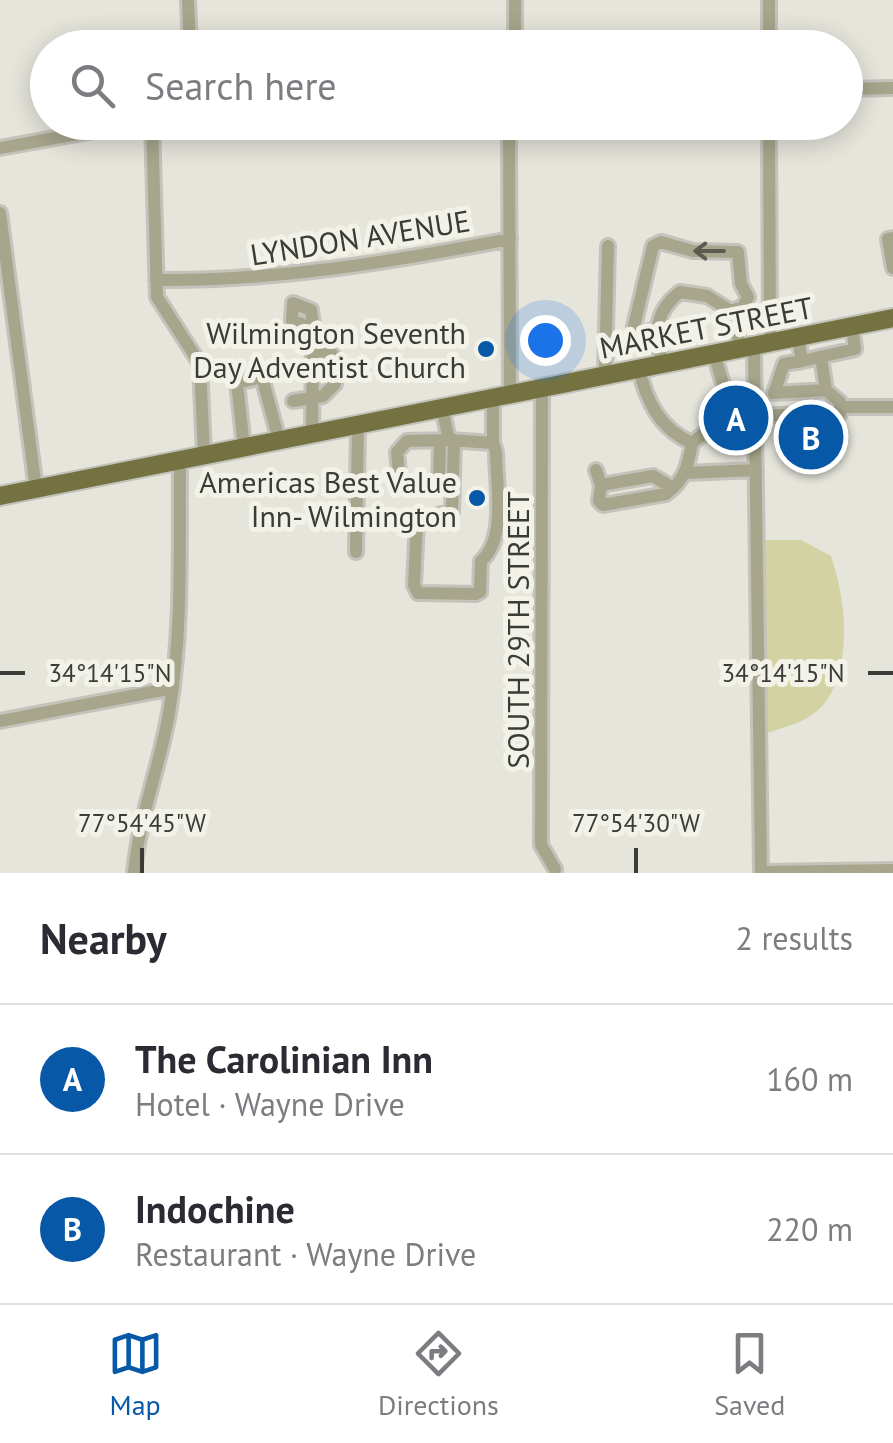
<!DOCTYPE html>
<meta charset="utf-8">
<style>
body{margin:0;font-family:"PT Sans",sans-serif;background:#f2f2f3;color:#2b2b33}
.you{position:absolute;left:545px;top:340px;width:35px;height:35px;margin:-25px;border:8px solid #fff;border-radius:50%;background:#1a73e8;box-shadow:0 0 0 15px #1a73e833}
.badge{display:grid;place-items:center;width:65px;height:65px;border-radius:50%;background:#0759a7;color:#fff;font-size:32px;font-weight:700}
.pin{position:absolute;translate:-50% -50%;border:5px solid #fff;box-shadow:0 2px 10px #0006}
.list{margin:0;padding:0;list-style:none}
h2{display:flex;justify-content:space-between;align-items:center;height:130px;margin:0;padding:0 40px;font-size:42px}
h2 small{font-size:32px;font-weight:400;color:#7c7c81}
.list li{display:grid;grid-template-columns:65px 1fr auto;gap:30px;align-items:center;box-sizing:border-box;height:150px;padding:0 40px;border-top:2px solid #e1e1e2}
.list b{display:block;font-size:38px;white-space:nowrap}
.list p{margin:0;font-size:32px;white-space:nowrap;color:#7c7c81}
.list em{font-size:32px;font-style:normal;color:#7c7c81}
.icon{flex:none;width:55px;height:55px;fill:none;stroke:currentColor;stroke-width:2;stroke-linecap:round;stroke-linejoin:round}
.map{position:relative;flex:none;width:893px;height:873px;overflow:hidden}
.search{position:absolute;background:#fff;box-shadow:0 5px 25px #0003;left:30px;right:30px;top:30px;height:110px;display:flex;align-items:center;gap:25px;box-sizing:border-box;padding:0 35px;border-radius:55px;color:#7c7c81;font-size:38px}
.sheet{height:430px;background:#fff}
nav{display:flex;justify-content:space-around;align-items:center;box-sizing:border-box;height:140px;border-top:2px solid #e1e1e2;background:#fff;font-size:28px;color:#7c7c81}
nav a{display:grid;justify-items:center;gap:5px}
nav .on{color:#0759a7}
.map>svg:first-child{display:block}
.green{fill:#d3d2a2}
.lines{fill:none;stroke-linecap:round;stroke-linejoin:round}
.minor-casing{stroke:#c3c3bb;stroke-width:18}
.major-casing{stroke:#c3c3bb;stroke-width:22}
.minor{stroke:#a7a68c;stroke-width:12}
.major{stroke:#747240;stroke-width:18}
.oneway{stroke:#5b5b50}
.ticks{fill:none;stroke:#3b3b37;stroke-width:4}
.poi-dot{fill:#0759a7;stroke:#f2f2e9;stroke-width:4}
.labels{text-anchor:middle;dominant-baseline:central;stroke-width:10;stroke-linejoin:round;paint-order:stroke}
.street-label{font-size:30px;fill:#3b3b37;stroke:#f2f2e9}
.poi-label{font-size:30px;fill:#3b3b37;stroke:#f2f2e9;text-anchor:end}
.ticks-label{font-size:25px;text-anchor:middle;fill:#3b3b37;stroke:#f2f2e9;stroke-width:10;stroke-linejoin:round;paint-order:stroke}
</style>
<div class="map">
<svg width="893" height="873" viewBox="0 0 893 873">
<rect width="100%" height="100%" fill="#e5e5dc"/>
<path class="green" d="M764 540H801L831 556C845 597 853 661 827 700 814 720 788 726 767 733Z"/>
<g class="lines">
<defs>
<path id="minor" d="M188 0 190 48
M515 0V48
M769 0V48
M724 48 769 43
M846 89 893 88
M152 122 157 297 200 364 204 455
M509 122 510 394
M769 122 770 342
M0 148 144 122
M0 213 36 489
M893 238 888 239 893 268
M156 280C277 281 391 262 510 239
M736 326 740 348
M656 329 643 333 634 326 653 246 661 242 693 251 738 252 741 284 748 297 743 307 734 310
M798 337 802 361 784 364 774 393 826 390
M754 346 761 873
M714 353 722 381
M802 361 855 349 852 326
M662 364C656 332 653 313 680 292L707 296 734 313
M639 368C646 401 660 429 692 443L712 427 724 391
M605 375 608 246
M542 387 541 845 555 869
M493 397V443
M293 401 323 396 335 384 332 354 313 348
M840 407H893
M442 408 449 440
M775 415 840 414V402L826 390 821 357
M312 434 313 325 311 310 293 303 292 320 313 329
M440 443 439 483 400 485 397 452 407 441 449 440C463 441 478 442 493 443L496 452C496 483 507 539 481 561L480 592 476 594 418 593 414 585 417 521 452 511 454 440
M244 447 237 383 262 377 279 440
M596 470 601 485
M686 473 756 470
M673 488 653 476 601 485 599 501 603 505 666 494C685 480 688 466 692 443
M356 552 358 425
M0 721 173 688
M761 872 893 870
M134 873C139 816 161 764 170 707 183 626 179 542 180 460"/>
<path id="major" d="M0 496 893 318"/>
</defs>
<use href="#minor" class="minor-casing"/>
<use href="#major" class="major-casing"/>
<use href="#minor" class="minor"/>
<use href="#major" class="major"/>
</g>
<defs><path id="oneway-shaft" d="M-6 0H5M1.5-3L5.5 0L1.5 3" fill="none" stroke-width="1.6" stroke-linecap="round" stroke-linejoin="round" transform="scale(2.5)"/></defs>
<use class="oneway" href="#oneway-shaft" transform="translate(709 251) rotate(-180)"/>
<path class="ticks" d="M0 673H25M868 673H893M142 848V873M636 848V873"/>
<g class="poi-dot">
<circle cx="486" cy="349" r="10"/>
<circle cx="477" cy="498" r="10"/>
</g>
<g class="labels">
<g class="street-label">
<text transform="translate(360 237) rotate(-9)">LYNDON AVENUE</text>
<text transform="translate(706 327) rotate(-11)">MARKET STREET</text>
<text transform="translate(517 630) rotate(-90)">SOUTH 29TH STREET</text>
</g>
<g class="poi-label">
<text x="466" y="332">Wilmington Seventh<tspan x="466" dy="34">Day Adventist Church</tspan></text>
<text x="457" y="481">Americas Best Value<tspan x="457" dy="34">Inn- Wilmington</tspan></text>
</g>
</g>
<g class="ticks-label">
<text x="110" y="682">34°14'15"N</text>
<text x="783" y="682">34°14'15"N</text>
<text x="142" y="832">77°54'45"W</text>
<text x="636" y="832">77°54'30"W</text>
</g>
</svg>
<div class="you"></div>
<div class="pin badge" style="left:736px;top:418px">A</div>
<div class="pin badge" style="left:811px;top:437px">B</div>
<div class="search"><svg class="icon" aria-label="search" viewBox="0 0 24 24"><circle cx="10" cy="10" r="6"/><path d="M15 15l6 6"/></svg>Search here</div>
</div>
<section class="sheet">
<h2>Nearby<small>2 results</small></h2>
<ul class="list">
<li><span class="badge">A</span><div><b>The Carolinian Inn</b><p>Hotel · Wayne Drive</p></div><em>160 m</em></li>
<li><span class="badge">B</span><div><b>Indochine</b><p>Restaurant · Wayne Drive</p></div><em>220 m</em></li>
</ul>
</section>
<nav>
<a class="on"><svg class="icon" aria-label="map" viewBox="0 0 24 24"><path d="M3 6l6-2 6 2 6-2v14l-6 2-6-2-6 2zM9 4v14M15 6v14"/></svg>Map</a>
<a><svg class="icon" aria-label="directions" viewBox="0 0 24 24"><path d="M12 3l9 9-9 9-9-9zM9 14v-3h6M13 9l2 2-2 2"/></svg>Directions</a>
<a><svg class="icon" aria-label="saved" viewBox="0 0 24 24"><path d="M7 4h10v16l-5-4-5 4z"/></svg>Saved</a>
</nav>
